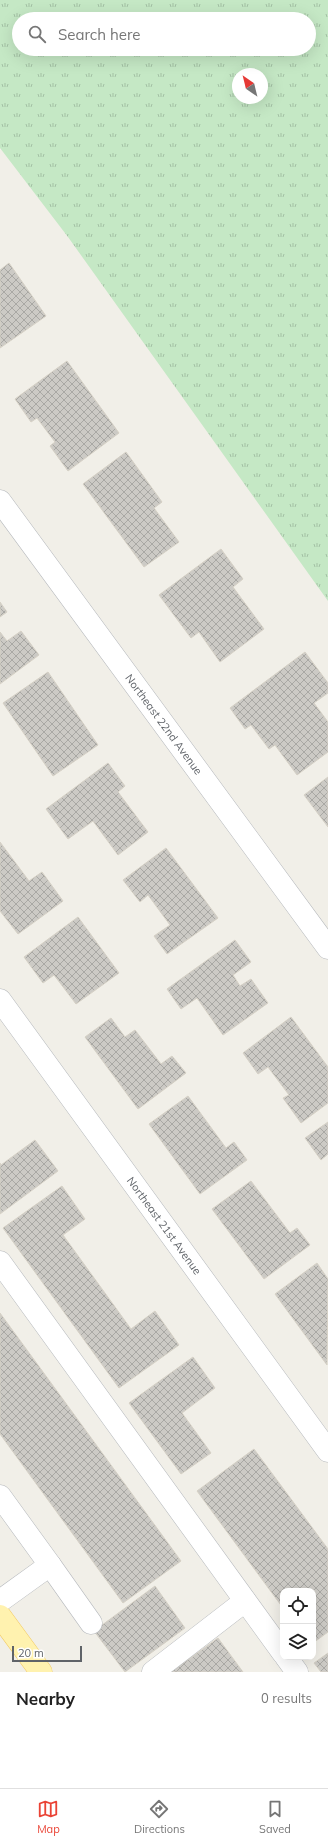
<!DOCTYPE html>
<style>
body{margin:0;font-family:Mulish,sans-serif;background:#f2f2f2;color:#222}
.controls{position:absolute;right:12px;bottom:12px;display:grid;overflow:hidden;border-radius:8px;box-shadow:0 4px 16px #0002}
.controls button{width:36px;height:36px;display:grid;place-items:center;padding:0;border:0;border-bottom:1px solid #e0e0e0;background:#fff;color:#222;font:20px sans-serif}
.compass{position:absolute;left:232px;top:68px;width:36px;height:36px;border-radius:50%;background:#fff;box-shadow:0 4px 16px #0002;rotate:325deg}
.scale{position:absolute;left:12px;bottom:10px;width:70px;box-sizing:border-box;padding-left:4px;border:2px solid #5f6368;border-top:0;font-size:11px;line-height:14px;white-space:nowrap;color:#5f6368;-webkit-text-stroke:3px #fff;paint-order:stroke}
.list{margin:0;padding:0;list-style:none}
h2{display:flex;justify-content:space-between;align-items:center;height:52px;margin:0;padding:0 16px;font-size:17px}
h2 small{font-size:13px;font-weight:400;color:#767676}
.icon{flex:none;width:22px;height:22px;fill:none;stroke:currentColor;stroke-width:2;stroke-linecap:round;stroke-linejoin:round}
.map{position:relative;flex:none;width:328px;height:1672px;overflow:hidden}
.search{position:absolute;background:#fff;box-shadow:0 4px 16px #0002;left:12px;right:12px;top:12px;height:44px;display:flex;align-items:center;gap:10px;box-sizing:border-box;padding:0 14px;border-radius:22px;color:#767676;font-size:15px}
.sheet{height:116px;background:#fff}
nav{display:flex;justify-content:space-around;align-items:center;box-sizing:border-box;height:56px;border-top:1px solid #e0e0e0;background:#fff;font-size:11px;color:#767676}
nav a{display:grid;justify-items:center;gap:2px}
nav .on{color:#ea4335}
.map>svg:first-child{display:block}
.grass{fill:url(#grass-tufts);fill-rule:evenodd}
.building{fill:url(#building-cross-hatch);stroke:#d6d1c6}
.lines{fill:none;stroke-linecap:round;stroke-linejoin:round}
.minor-casing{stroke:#b5b8bc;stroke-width:23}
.major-casing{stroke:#f2c960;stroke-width:23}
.minor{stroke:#fff;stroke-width:22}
.major{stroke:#fff2af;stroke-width:22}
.labels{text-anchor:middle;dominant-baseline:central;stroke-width:3;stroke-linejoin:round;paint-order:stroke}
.street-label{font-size:11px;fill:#5f6368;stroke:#fff}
</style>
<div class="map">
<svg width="328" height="1672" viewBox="0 0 328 1672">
<defs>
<pattern id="grass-tufts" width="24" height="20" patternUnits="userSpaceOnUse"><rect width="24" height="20" fill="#c5e8c5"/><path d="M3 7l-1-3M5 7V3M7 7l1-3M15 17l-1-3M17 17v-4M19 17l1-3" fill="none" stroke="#a3c0a4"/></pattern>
<pattern id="building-cross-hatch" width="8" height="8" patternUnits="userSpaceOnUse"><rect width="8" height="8" fill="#cccac5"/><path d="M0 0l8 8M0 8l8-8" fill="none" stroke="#a9a8a4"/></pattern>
</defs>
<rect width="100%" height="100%" fill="#f1efe8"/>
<path class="grass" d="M0 0H328V601L68 237 0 148ZM19 19H309V49H19ZM238 74H262V98H238Z"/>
<path class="building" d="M9 263 46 316 0 348V270Z
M67 361 119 433 68 471 50 446 55 442 37 418 31 422 15 399Z
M126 452 162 502 154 508 179 542 144 567 83 484Z
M221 549 243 579 233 587 264 629 220 662 199 632 191 638 159 595Z
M0 602 7 612 0 617Z
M21 631 39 655 0 684V632L7 641Z
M305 652 328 683V693L314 703 328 722V752L297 775 275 745 269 749 251 725 245 729 230 708Z
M48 672 98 745 53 776 3 703Z
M108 763 125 786 118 792 148 832 118 855 93 821 68 839 46 809Z
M328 777V827L304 795Z
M0 842 29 881 42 872 63 901 18 934 0 911Z
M166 848 218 918 167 954 154 936 170 925 148 895 140 902 123 880Z
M78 917 119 973 76 1004 54 975 43 983 24 957Z
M235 940 251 962 233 975 240 986 251 979 268 1003 223 1035 197 998 181 1009 167 989Z
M291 1017 328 1067V1103L301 1123 283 1098 289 1095 268 1067 258 1074 243 1053Z
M111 1018 125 1037 135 1030 161 1064 172 1056 186 1073 138 1109 85 1037Z
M188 1096 226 1148 234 1142 247 1160 200 1194 149 1124Z
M328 1122V1154L321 1160 305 1138Z
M35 1140 58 1171 0 1214V1163L1 1165Z
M251 1181 290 1233 297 1228 310 1245 264 1279 212 1209Z
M62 1186 85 1219 63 1235 131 1329 155 1311 179 1345 119 1388 3 1228Z
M317 1263 328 1279 327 1365 275 1294Z
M0 1313 181 1561 123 1603 0 1434Z
M193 1357 215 1388 182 1413 211 1453 181 1474 129 1403Z
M254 1449 328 1549V1632L313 1643V1591H283V1608L197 1491Z
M155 1586 185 1628 125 1672 94 1631Z
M218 1638 243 1672H171Z
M328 1653V1672H321L314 1663Z"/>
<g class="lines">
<defs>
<g id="minor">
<path id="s1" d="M0 501 328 948"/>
<path id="s2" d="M0 1000 328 1451"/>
<path d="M0 1262 283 1653"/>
<path d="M0 1496 50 1565"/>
<path d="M0 1601 50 1565 91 1623"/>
<path d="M286 1657 297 1672"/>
<path d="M153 1672 245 1601"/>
</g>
<path id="major" d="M0 1616 41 1672"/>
</defs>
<use href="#minor" class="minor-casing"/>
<use href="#major" class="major-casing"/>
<use href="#minor" class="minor"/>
<use href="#major" class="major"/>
</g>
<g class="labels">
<g class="street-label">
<text stroke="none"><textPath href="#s1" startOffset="277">Northeast 22nd Avenue</textPath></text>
<text stroke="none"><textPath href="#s2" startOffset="279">Northeast 21st Avenue</textPath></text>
</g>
</g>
</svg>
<div class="controls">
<button><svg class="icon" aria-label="locate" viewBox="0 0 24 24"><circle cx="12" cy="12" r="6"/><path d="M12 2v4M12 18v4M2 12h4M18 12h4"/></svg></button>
<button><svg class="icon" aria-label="layers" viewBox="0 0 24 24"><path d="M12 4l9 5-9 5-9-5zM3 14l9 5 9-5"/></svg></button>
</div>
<svg class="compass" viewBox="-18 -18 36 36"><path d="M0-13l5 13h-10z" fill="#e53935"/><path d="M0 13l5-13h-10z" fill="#767676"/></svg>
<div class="scale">20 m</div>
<div class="search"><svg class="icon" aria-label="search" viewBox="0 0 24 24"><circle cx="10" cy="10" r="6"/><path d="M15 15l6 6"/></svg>Search here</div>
</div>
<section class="sheet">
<h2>Nearby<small>0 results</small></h2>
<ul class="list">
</ul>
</section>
<nav>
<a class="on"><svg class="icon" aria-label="map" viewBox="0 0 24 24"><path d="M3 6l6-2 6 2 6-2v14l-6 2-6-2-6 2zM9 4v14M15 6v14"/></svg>Map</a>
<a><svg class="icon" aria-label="directions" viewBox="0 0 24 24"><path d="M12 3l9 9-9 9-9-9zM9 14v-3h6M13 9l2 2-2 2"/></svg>Directions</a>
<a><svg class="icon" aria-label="saved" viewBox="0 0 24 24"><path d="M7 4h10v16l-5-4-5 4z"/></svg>Saved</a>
</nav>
